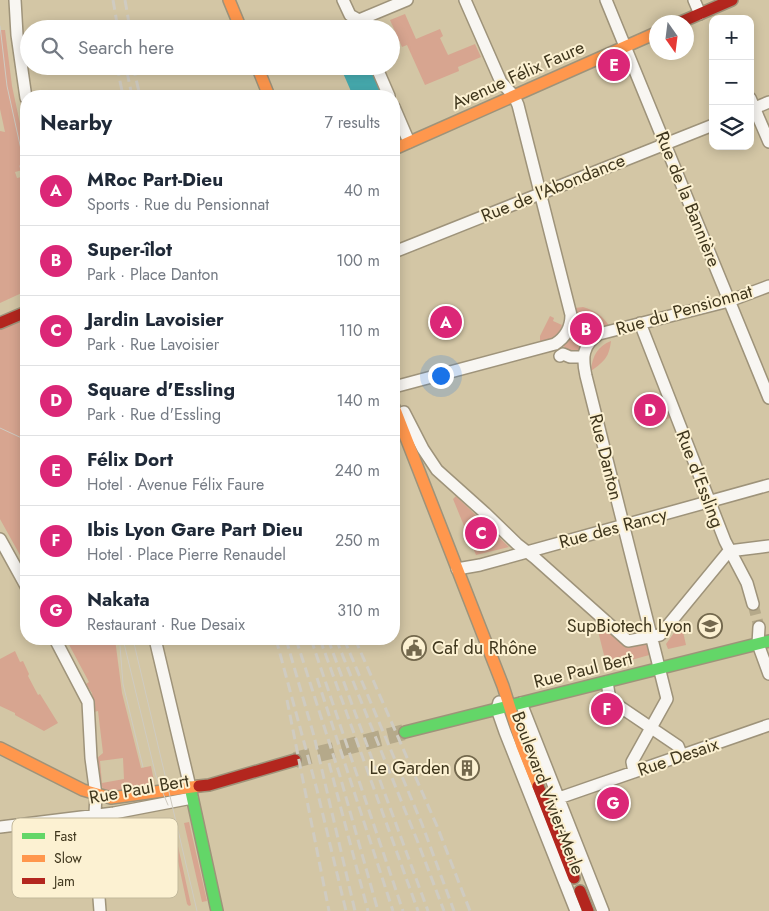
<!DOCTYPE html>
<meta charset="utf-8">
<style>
body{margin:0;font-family:Jost,sans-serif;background:#f2f2f3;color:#1f2937}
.controls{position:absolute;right:15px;top:15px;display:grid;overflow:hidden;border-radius:10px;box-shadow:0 2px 12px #0003}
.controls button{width:45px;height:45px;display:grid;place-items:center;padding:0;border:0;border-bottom:1px solid #e0e1e3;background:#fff;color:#1f2937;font:25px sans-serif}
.compass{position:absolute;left:649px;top:15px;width:45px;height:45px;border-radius:50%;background:#fff;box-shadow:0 2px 12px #0003;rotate:166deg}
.you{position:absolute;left:440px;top:375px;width:18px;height:18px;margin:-12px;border:4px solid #fff;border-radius:50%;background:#1a73e8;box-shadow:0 0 0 8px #1a73e833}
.badge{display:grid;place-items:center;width:32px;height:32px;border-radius:50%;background:#db2777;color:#fff;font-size:16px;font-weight:700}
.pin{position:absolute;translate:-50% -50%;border:2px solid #fff;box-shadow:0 1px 5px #0006}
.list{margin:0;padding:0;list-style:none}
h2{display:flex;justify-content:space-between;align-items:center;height:65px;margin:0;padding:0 20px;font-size:21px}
h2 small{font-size:16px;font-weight:400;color:#747a83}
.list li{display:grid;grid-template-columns:32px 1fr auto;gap:15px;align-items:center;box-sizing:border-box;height:70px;padding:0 20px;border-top:1px solid #e0e1e3}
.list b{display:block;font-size:19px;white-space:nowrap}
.list p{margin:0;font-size:16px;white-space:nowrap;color:#747a83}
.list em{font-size:16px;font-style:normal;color:#747a83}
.icon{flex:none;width:28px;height:28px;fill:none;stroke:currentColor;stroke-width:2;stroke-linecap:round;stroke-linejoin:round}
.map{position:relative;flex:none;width:769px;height:911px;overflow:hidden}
.search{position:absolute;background:#fff;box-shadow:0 2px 12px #0003;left:20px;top:20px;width:380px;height:55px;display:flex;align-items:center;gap:12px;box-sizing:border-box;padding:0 18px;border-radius:28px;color:#747a83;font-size:19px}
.panel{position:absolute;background:#fff;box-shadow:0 2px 12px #0003;left:20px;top:90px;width:380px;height:555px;border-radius:20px}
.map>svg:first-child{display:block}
.green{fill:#d7a590;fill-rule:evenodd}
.water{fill:#47acb0}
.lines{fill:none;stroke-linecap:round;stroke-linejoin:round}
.street-tunnel{stroke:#b5a98a;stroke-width:11;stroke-dasharray:11 5.5;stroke-linecap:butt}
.secondary-tunnel{stroke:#b5a98a;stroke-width:16;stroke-dasharray:16 8;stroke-linecap:butt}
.street-casing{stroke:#9e937a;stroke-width:14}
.fast-casing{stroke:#9e937a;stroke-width:14}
.slow-casing{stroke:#9e937a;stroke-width:14}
.jam-casing{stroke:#9e937a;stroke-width:14}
.street{stroke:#f8f6f2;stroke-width:11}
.fast{stroke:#63d668;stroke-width:11}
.slow{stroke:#ff974d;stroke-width:11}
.jam{stroke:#b3261e;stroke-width:11}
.tram{stroke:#cfcbc1;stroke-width:1}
.rail{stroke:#cfcbc1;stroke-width:3;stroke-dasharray:10 5;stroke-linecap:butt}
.labels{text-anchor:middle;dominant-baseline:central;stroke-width:4;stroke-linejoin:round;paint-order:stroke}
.street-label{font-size:18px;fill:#3f361d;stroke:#fcf1d2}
.poi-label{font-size:18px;fill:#3f361d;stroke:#fcf1d2;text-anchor:end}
.key{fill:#fcf1d2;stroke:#c3b99c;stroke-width:1}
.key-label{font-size:14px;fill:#3f361d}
</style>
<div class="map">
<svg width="769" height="911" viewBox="0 0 769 911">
<rect width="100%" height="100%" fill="#d3c6a5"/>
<path class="green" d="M405 14 416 39 440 29 443 36 440 38 448 55 475 44 481 57 458 67 459 71 425 85 407 45 402 47 390 20Z
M0 30H5L12 86 26 152V169L15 172 17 178 26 176V291L0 303V131L5 132 0 109Z
M583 307C596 311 602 315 610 327L580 353 566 350 562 343C572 331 578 323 575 308Z
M26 315V566L0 519V327Z
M550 316 554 318 553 321 562 325C558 338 551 341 540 347V336Z
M611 341C609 357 605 361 591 371 592 356 598 346 611 341Z
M660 395 670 418 639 426 633 402Z
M456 496 509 547 476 555 453 499Z
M602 621 628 643 649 639 653 654 613 665 605 659 597 627Z
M681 623 686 645 668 649 666 644Z
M66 639H115L122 693 141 768 151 766 155 786 115 792 104 790 100 784 97 758 103 753 98 711 94 712 92 693 86 684 89 682ZM123 758 124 779 102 783 100 761Z
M15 651 20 662 23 661 29 674 28 676 38 695 40 694 58 723 44 731 15 715V713L0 706V659Z
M172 819 191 905 189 906 187 904 170 823V820Z
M189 822 207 901 202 902 184 823Z"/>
<path class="water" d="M340 66H371L384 96H353Z"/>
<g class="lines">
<path class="street-tunnel" d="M753 604 759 627"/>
<path class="secondary-tunnel" d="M295 760 405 732"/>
<defs>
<path id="street" d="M15 0 17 35 26 98
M343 0 350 15 359 20
M606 0 769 398
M694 0 700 14
M359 20 407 0
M376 66 389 96
M750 98 769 142
M394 107 409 142
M750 110 769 102
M394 252 713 125
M640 323 725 541 747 583 753 604
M560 356 563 354 570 357H583
M394 387 555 344C566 337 571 327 571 315L518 105 514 96 501 82 465 0
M404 412 423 449 437 470 485 513 517 544 535 558 628 641 660 635 729 551 769 546
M0 539 26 586
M457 569 480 565 769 485
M759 627 758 644 769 674
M55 639 88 702 91 758 96 795 94 832 100 911
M155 639 190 787
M607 682 610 700 678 746 682 756
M499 702 497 709 505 732 576 911
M521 703 603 911
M634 772 632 762 667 699 586 376C582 358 582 345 599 334L729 301 769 286
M559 798 769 725
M0 827 114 813 192 798"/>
<path id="fast" d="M405 732 769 641
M190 787 217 911"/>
<path id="slow" d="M229 0 241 29
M257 66 269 96
M394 149 656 33
M394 407 503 686 522 746 538 786
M0 748 83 790 111 798 199 786"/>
<path id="jam" d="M681 22 732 0
M0 323 26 312
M199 786 209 785 295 760
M538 786 574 878
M580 891 588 911"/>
</defs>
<use href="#street" class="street-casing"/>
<use href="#fast" class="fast-casing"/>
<use href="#slow" class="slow-casing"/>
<use href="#jam" class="jam-casing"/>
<use href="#street" class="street"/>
<use href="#fast" class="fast"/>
<use href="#slow" class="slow"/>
<use href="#jam" class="jam"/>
<path class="tram" d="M0 26 7 86 26 172
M20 166 26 193
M0 428 26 440
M123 639 156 776 168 805
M133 639 197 911
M120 646 123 684 143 767"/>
<path class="rail" d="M113 0 118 29
M125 0 130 29
M117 66 123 96
M133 66 140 96
M127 72 132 96
M276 639 317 790 346 911
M286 639 314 736 355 911
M296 639 340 776 378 911
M311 639 403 911
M320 639 418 911
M328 639 428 911
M336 639 417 840 444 911
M344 639 422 824 454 911
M355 639 437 826 470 911
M317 678 393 911
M287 700 329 911
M329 763 368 911"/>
</g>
<defs>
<symbol id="university-ring" viewBox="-11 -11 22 22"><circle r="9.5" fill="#fcf1d2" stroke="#73684d" stroke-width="1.5"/><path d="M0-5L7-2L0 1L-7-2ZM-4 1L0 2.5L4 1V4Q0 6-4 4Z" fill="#73684d"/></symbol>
<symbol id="civic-ring" viewBox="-11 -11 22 22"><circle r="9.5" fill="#fcf1d2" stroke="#73684d" stroke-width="1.5"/><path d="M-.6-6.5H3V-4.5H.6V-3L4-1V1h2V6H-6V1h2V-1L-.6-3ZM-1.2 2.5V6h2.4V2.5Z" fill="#73684d"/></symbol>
<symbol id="building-ring" viewBox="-11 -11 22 22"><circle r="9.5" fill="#fcf1d2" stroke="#73684d" stroke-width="1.5"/><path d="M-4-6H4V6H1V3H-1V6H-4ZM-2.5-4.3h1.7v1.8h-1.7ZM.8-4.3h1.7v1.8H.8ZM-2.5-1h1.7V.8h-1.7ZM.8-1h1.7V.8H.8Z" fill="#73684d"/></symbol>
</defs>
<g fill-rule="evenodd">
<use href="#university-ring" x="696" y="612" width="28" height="28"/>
<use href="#civic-ring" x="400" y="634" width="28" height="28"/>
<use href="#building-ring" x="453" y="754" width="28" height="28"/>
</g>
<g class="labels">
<g class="street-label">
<text transform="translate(518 75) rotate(-24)">Avenue Félix Faure</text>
<text transform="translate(553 188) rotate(-22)">Rue de l'Abondance</text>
<text transform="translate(688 199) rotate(68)">Rue de la Bannière</text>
<text transform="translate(684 310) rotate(-16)">Rue du Pensionnat</text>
<text transform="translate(606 457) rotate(76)">Rue Danton</text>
<text transform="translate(700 479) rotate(69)">Rue d'Essling</text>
<text transform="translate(613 528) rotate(-15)">Rue des Rancy</text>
<text transform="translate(583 670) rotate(-14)">Rue Paul Bert</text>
<text transform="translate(678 757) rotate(-19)">Rue Desaix</text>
<text transform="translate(139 789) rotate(-10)">Rue Paul Bert</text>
<text transform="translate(548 793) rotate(69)">Boulevard Vivier-Merle</text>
</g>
<g class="poi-label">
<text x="692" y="626">SupBiotech Lyon</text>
<text x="432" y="648" text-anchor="start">Caf du Rhône</text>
<text x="450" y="768">Le Garden</text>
</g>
</g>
<rect x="12" y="818" width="166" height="80" rx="8" class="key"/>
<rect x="22" y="833" width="23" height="6" fill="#63d668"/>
<rect x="22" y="855" width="23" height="7" fill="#ff974d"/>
<rect x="22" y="878" width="23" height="6" fill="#b3261e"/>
<g class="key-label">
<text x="54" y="841">Fast</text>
<text x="54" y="863">Slow</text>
<text x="54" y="886">Jam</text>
</g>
</svg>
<div class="controls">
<button>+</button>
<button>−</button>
<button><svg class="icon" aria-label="layers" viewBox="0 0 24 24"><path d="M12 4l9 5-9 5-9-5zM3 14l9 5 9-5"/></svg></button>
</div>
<svg class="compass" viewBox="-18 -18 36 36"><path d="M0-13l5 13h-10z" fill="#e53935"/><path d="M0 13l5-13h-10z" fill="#747a83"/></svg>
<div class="you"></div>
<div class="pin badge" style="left:446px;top:322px">A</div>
<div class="pin badge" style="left:586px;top:329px">B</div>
<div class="pin badge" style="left:481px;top:533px">C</div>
<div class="pin badge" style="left:650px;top:410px">D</div>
<div class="pin badge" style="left:614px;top:65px">E</div>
<div class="pin badge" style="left:607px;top:709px">F</div>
<div class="pin badge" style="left:613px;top:803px">G</div>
<div class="search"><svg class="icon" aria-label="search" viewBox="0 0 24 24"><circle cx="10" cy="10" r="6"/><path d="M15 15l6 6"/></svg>Search here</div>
<section class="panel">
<h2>Nearby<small>7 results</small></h2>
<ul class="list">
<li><span class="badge">A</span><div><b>MRoc Part-Dieu</b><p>Sports · Rue du Pensionnat</p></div><em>40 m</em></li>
<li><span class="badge">B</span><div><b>Super-îlot</b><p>Park · Place Danton</p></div><em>100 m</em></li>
<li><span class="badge">C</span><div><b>Jardin Lavoisier</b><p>Park · Rue Lavoisier</p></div><em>110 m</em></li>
<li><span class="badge">D</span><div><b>Square d'Essling</b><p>Park · Rue d'Essling</p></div><em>140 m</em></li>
<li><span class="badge">E</span><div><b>Félix Dort</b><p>Hotel · Avenue Félix Faure</p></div><em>240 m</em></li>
<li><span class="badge">F</span><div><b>Ibis Lyon Gare Part Dieu</b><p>Hotel · Place Pierre Renaudel</p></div><em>250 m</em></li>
<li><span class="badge">G</span><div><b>Nakata</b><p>Restaurant · Rue Desaix</p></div><em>310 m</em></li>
</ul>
</section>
</div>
